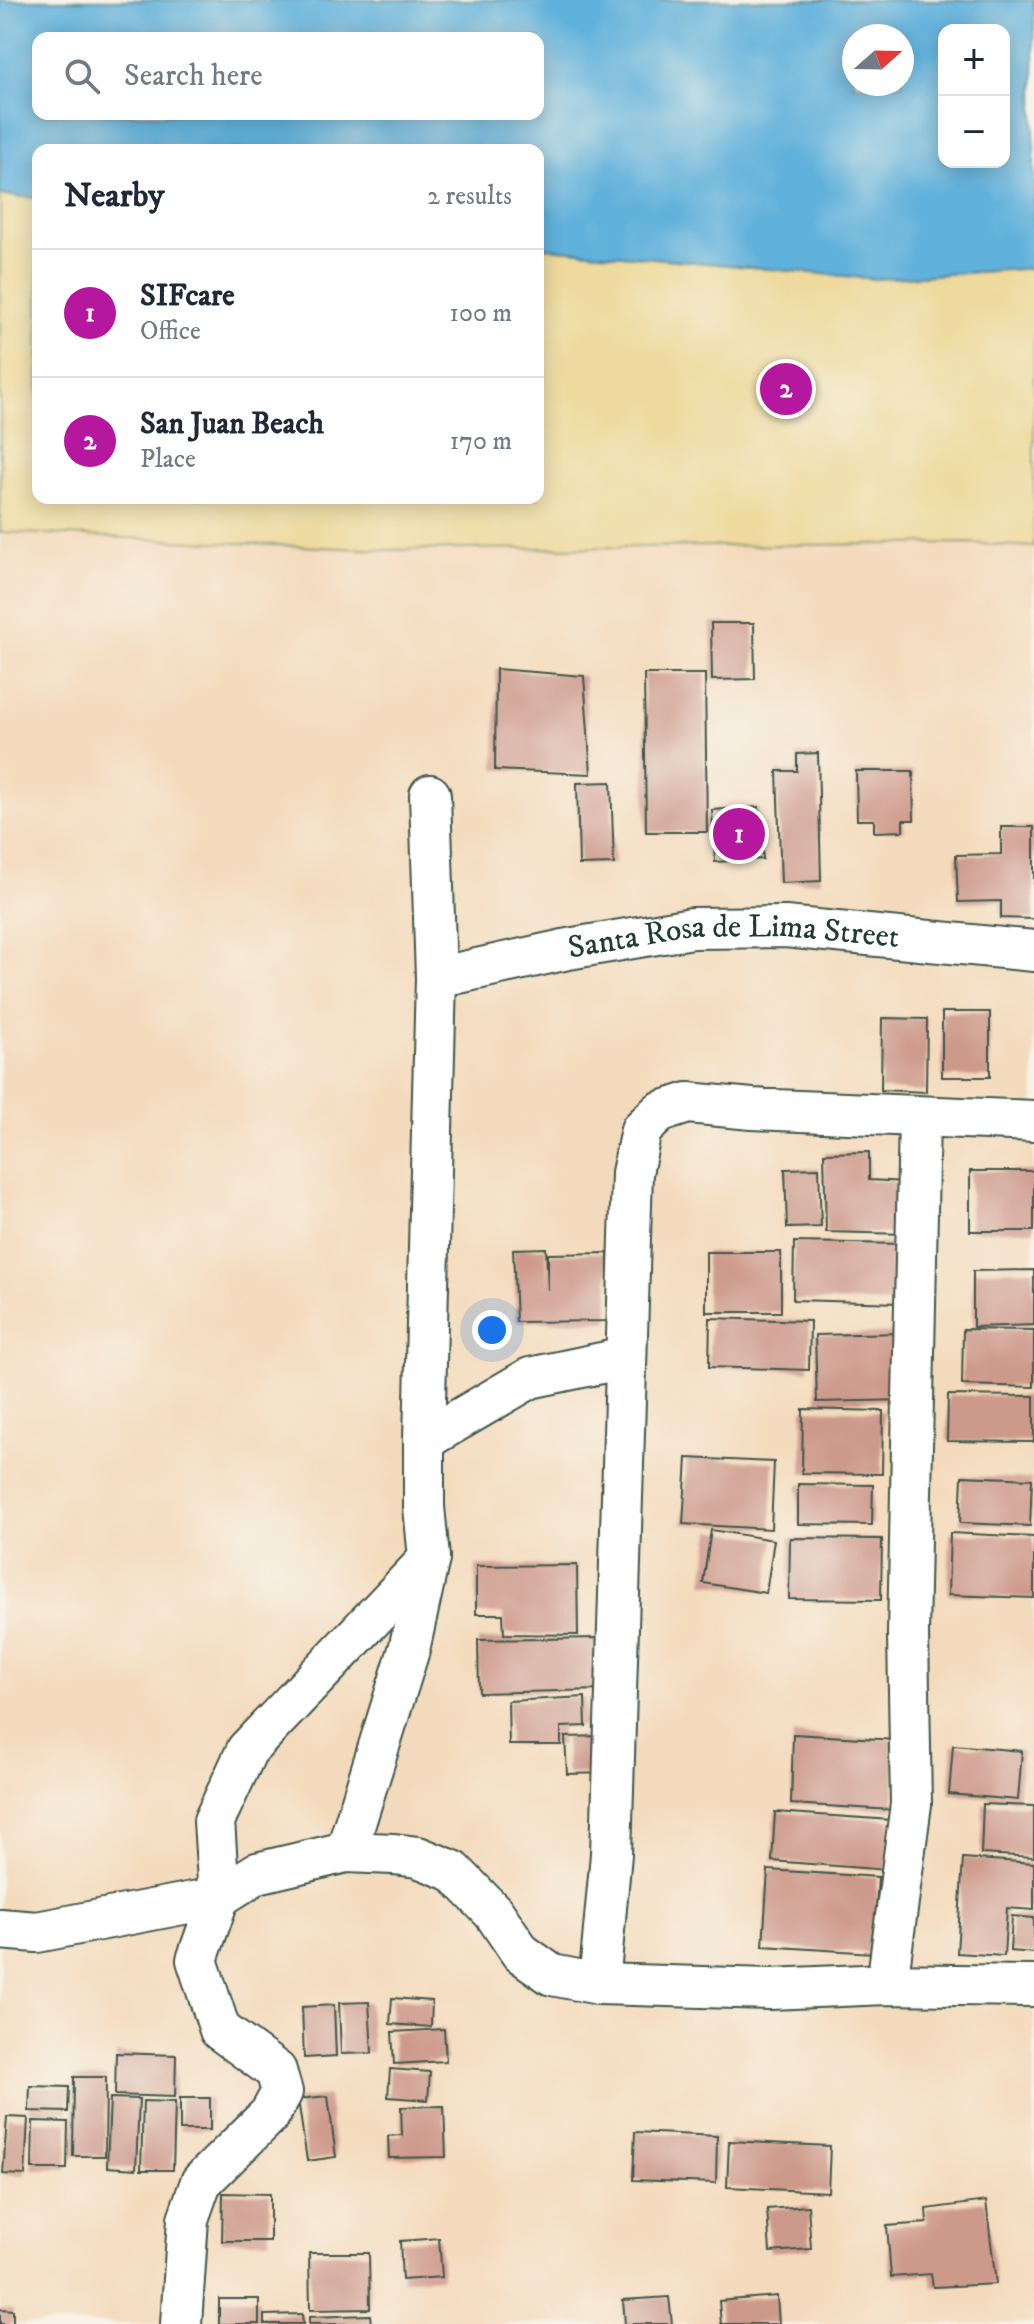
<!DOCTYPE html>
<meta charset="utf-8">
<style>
body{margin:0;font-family:"IM FELL DW Pica",serif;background:#f6f6f7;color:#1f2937}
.controls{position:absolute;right:24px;top:24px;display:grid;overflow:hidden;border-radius:16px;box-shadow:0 4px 20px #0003}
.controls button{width:72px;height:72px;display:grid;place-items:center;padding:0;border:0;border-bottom:2px solid #e0e1e3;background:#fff;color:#1f2937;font:40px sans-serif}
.compass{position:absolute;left:842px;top:24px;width:72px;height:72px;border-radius:50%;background:#fff;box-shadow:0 4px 20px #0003;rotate:70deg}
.you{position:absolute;left:492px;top:1330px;width:28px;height:28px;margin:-20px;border:6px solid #fff;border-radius:50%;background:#1a73e8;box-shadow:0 0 0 12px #1a73e833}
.badge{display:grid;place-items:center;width:52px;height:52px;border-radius:50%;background:#b5179e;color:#fff;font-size:26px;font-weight:700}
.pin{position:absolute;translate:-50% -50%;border:4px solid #fff;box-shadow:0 2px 8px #0006}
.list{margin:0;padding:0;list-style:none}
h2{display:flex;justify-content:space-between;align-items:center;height:104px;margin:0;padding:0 32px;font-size:34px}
h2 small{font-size:26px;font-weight:400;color:#747a83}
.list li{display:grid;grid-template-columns:52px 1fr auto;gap:24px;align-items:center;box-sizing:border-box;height:128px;padding:0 32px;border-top:2px solid #e0e1e3}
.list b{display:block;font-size:30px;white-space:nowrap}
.list p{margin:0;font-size:26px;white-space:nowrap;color:#747a83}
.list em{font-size:26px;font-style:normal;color:#747a83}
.icon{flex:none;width:44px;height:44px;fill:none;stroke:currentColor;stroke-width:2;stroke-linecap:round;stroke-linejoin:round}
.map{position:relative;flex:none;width:1034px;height:2324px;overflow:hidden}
.search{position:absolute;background:#fff;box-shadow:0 4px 20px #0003;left:32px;top:32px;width:512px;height:88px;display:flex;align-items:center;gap:20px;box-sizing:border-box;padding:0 28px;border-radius:16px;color:#747a83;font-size:30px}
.panel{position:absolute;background:#fff;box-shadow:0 4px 20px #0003;left:32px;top:144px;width:512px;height:360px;border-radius:16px}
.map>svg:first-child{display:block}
.sand{fill:#eeda9e;stroke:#868c69;stroke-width:2}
.water{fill:#61b1db;stroke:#407788;stroke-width:2;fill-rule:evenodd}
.building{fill:#cd998b}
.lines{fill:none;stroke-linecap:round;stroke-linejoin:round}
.minor-casing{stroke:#3f5548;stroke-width:44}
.minor{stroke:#fff;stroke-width:40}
.labels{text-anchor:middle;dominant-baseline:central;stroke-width:6;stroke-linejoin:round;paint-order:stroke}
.street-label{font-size:32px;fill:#1f3d34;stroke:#f7f3e8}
</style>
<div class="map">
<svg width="1034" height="2324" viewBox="0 0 1034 2324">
<rect width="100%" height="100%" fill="#f7f3e8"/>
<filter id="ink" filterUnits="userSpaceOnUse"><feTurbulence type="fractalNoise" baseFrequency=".0125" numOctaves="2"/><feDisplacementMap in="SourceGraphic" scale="16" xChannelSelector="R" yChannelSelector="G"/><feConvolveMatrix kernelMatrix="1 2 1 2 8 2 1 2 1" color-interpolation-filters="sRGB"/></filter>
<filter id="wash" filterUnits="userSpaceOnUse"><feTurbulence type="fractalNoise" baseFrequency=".006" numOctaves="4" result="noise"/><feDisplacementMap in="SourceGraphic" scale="32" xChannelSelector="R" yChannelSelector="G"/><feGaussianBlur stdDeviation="1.8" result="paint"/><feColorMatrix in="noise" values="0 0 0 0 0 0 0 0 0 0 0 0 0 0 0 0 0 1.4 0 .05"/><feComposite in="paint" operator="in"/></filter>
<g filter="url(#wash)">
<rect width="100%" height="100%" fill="#f4dabc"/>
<path class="sand" d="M0 195 38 198V498H538V247L875 279 1034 268V547L967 543 384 550 0 532Z"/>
<path class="water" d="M0 0H1034V268L875 279 538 247V150H38V198L0 195ZM944 30H1004V162H944ZM854 36H902V84H854ZM38 38H538V114H38Z"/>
<g id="blocks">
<path class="building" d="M711 623H754L755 679 712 680Z
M496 669 584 676 591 774 495 770Z
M644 674H705L707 832H646Z
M818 753 821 881 781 883 777 771H797V754Z
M856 771H913L914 820H903V831L874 832V820H857Z
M611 782 614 864 579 865 577 783Z
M759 807 763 859 715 862 712 810Z
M1001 827H1034V919L1001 918V901L958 902 956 855 1001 854Z
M942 1012H990V1077H942Z
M882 1018 927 1019 926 1092 881 1090Z
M869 1152V1180L907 1182 906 1234 826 1232 824 1153Z
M819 1168 821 1227 787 1228 785 1169Z
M970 1171H1034V1231H970Z
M794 1242 903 1244 902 1303 793 1300Z
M546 1248 548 1290V1254L608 1253 609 1321 516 1322 513 1249Z
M706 1252H781V1312H706Z
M1034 1270V1325L973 1327V1271Z
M710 1318 810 1321 809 1370 709 1367Z
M963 1329 1034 1330V1387L962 1385Z
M902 1333 904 1400 817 1402 815 1335Z
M948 1395 1034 1396V1442L947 1441Z
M803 1409 883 1411 882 1474 802 1473Z
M687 1458 774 1462 771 1529 683 1524Z
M962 1476 1032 1479 1030 1526 960 1523Z
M798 1484 873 1485 872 1525 798 1524Z
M711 1530 774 1540 766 1593 703 1583Z
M950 1533 1034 1537V1598L948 1595Z
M790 1538 882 1539 881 1600 789 1599Z
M577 1565 578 1635 504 1634 503 1614H476V1566Z
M599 1638 601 1690 479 1693 478 1640Z
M585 1697 586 1726 561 1727V1745H509L508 1701Z
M793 1734 896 1740 893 1810 791 1804Z
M605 1736 607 1773 567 1774 565 1737Z
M953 1745 1022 1751 1018 1800 949 1794Z
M983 1804 1034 1806V1857L981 1854Z
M775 1812 891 1820 888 1870 772 1861Z
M963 1858 1034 1863V1910L1007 1908 1004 1956 957 1953Z
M768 1870 878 1877 873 1953 763 1946Z
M1012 1916 1034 1918V1953L1010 1951Z
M392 1998 432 2001 431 2027 390 2024Z
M369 2002 372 2053 341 2054 339 2003Z
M334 2005 336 2056 304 2058 302 2007Z
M444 2029 446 2061 394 2064 392 2032Z
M116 2053 176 2055 175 2097 115 2095Z
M390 2069 430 2072 428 2100 388 2097Z
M74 2077H106L105 2156H73Z
M30 2086 69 2087 68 2112 29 2111Z
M328 2096 336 2157 307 2161 298 2099Z
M110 2098 139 2099 136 2169 107 2167Z
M180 2098H210V2130H180Z
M143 2101 175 2102 173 2170H141Z
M444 2106 446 2157 389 2158 388 2136 402 2135 401 2107Z
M7 2117 28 2118 25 2175 3 2174Z
M33 2121 68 2122 67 2169H32Z
M635 2132 717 2136 716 2183 633 2180Z
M729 2141 830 2146 828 2192 727 2187Z
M223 2193 270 2194V2241H222Z
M986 2201 996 2284 933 2287 931 2274 891 2277 887 2226 927 2223 926 2209Z
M808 2206 811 2249 770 2252 767 2209Z
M439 2238 442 2277 402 2280 400 2241Z
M309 2253H369L370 2309 310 2310Z
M777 2296 779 2324H721L719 2301Z
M669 2297 672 2324H625L623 2300Z
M219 2299H259V2324H219Z
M0 2309 13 2310V2324H0Z
M302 2314 303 2324H264V2315Z
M370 2315 371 2324H309V2317Z"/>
</g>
</g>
<g filter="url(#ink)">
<use href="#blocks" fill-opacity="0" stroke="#3f5548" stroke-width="2"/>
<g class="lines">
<defs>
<g id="minor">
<path id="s1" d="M436 978 568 949 692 928 785 927 1034 951"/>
<path d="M424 1440 530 1378 625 1358"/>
<path d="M346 1852 409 1650 429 1558 424 1507V1440L436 978 430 795"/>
<path d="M0 1929 37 1932 219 1897 257 1873 346 1852 394 1854 418 1857 453 1871 494 1913 521 1953 552 1975 599 1984 770 1989 887 1984 1034 1986"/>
<path d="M599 1984 611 1854 632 1173 641 1130 660 1112 688 1103 752 1109 1034 1121"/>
<path d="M887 1984 911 1804 908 1634 919 1118"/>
<path d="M181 2324 188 2219 201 2182 270 2114 282 2092 276 2071 220 2030 197 1960 219 1897 214 1821 247 1750 429 1559"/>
</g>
</defs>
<use href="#minor" class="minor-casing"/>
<use href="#minor" class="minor"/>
</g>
</g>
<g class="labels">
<g class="street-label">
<text stroke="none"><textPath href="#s1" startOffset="302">Santa Rosa de Lima Street</textPath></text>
</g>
</g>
</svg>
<div class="controls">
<button>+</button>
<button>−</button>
</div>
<svg class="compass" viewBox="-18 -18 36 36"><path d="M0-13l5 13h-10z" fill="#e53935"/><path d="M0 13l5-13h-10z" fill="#747a83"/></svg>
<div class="you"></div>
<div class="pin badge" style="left:739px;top:834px">1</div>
<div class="pin badge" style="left:786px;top:389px">2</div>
<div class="search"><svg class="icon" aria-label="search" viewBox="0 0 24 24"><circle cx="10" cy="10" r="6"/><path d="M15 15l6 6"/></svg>Search here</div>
<section class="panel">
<h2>Nearby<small>2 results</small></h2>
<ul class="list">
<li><span class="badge">1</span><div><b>SIFcare</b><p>Office</p></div><em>100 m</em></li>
<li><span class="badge">2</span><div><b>San Juan Beach</b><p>Place</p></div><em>170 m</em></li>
</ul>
</section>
</div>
